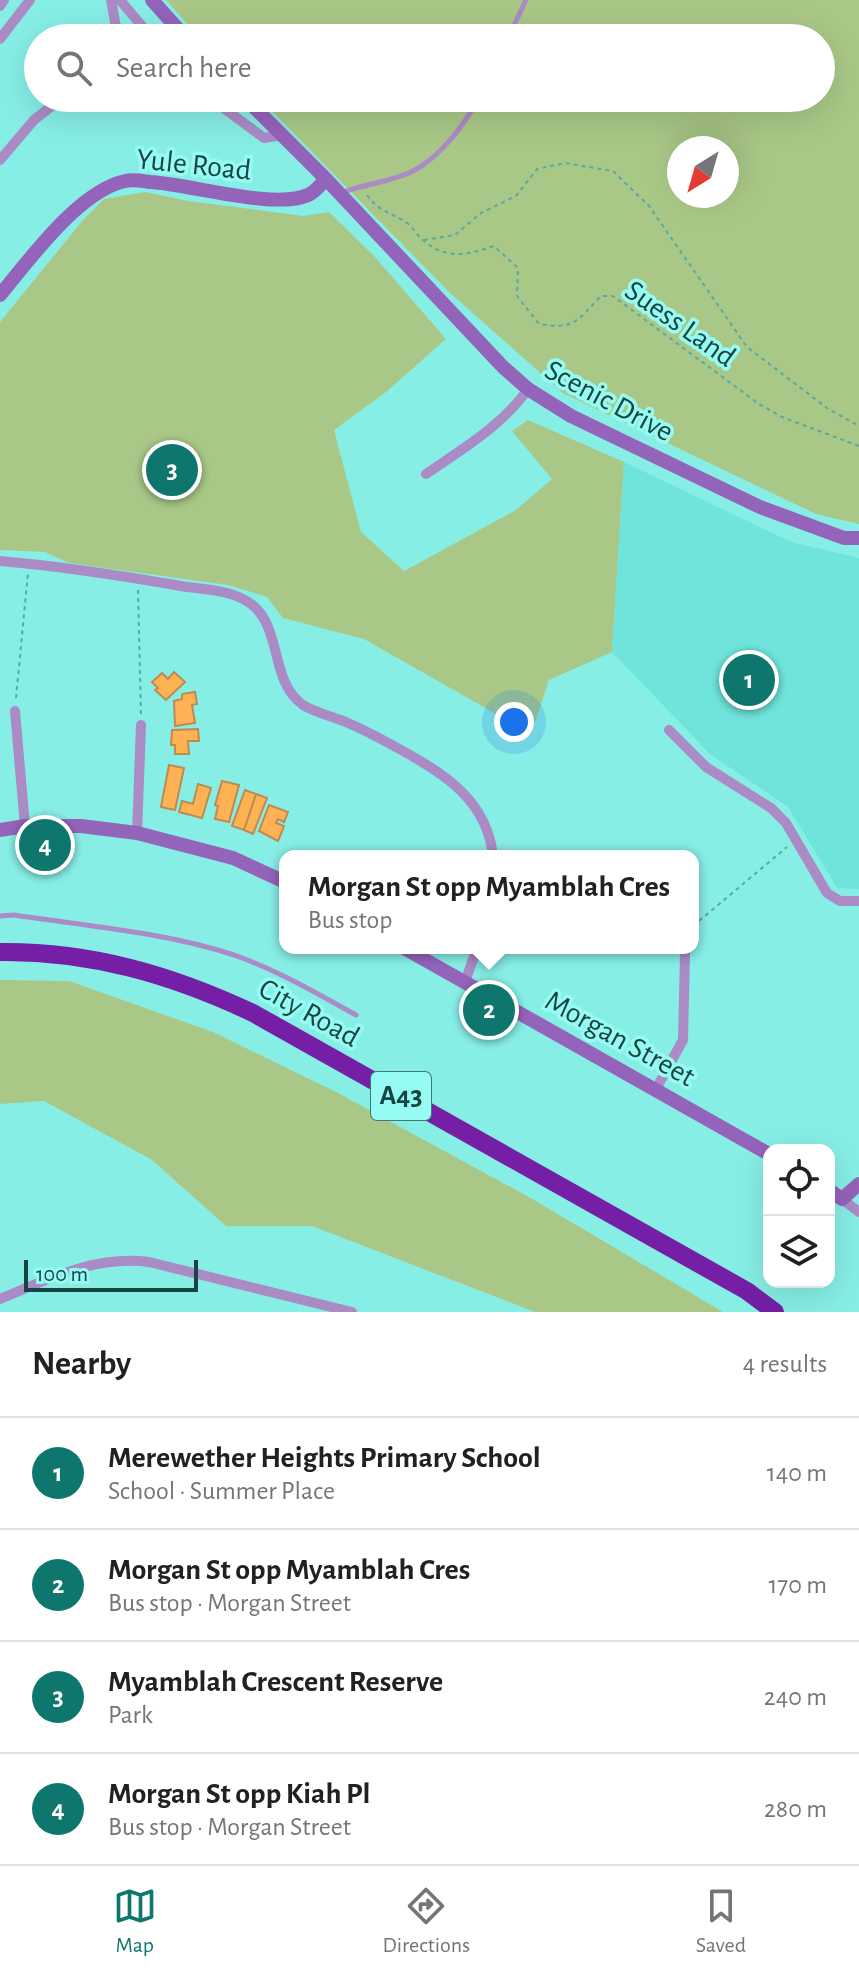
<!DOCTYPE html>
<meta charset="utf-8">
<style>
body{margin:0;font-family:"Alegreya Sans",sans-serif;background:#f2f2f2;color:#202124}
.controls{position:absolute;right:24px;bottom:24px;display:grid;overflow:hidden;border-radius:16px;box-shadow:0 8px 32px #0002}
.controls button{width:72px;height:72px;display:grid;place-items:center;padding:0;border:0;border-bottom:2px solid #e0e0e0;background:#fff;color:#202124;font:40px sans-serif}
.compass{position:absolute;left:667px;top:136px;width:72px;height:72px;border-radius:50%;background:#fff;box-shadow:0 8px 32px #0002;rotate:217deg}
.scale{position:absolute;left:24px;bottom:20px;width:174px;box-sizing:border-box;padding-left:8px;border:4px solid #184441;border-top:0;font-size:22px;line-height:28px;white-space:nowrap;color:#184441;-webkit-text-stroke:6px #95fbf3;paint-order:stroke}
.you{position:absolute;left:514px;top:722px;width:28px;height:28px;margin:-20px;border:6px solid #fff;border-radius:50%;background:#1a73e8;box-shadow:0 0 0 12px #1a73e833}
.badge{display:grid;place-items:center;width:52px;height:52px;border-radius:50%;background:#0f766e;color:#fff;font-size:26px;font-weight:700}
.pin{position:absolute;translate:-50% -50%;border:4px solid #fff;box-shadow:0 2px 8px #0006}
.popup{position:absolute;left:279px;top:850px;width:420px;height:104px;box-sizing:border-box;display:grid;place-content:center;border-radius:16px;background:#fff;filter:drop-shadow(0 2px 6px #0005);font-size:26px;white-space:nowrap;color:#757577}
.popup b{font-size:30px;color:#202124}
.popup::after{content:'';position:absolute;left:50%;top:100%;margin-left:-16px;border:16px solid transparent;border-top-color:#fff}
.list{margin:0;padding:0;list-style:none}
h2{display:flex;justify-content:space-between;align-items:center;height:104px;margin:0;padding:0 32px;font-size:34px}
h2 small{font-size:26px;font-weight:400;color:#757577}
.list li{display:grid;grid-template-columns:52px 1fr auto;gap:24px;align-items:center;box-sizing:border-box;height:112px;padding:0 32px;border-top:2px solid #e0e0e0}
.list b{display:block;font-size:30px;white-space:nowrap}
.list p{margin:0;font-size:26px;white-space:nowrap;color:#757577}
.list em{font-size:26px;font-style:normal;color:#757577}
.icon{flex:none;width:44px;height:44px;fill:none;stroke:currentColor;stroke-width:2;stroke-linecap:round;stroke-linejoin:round}
.map{position:relative;flex:none;width:859px;height:1312px;overflow:hidden}
.search{position:absolute;background:#fff;box-shadow:0 8px 32px #0002;left:24px;right:24px;top:24px;height:88px;display:flex;align-items:center;gap:20px;box-sizing:border-box;padding:0 28px;border-radius:44px;color:#757577;font-size:30px}
.sheet{height:552px;background:#fff}
nav{display:flex;justify-content:space-around;align-items:center;box-sizing:border-box;height:112px;border-top:2px solid #e0e0e0;background:#fff;font-size:22px;color:#757577}
nav a{display:grid;justify-items:center;gap:4px}
nav .on{color:#0f766e}
.map>svg:first-child{display:block}
.built{fill:#6fe4db}
.green{fill:#a9c887;fill-rule:evenodd}
.building{fill:#ffb253;stroke:#bd8b51;stroke-width:2}
.lines{fill:none;stroke-linecap:round;stroke-linejoin:round}
.path{stroke:#5aa9a3;stroke-width:2;stroke-dasharray:4 4;stroke-linecap:butt}
.lane{stroke:#ab8bc6;stroke-width:5}
.street{stroke:#ab8bc6;stroke-width:10}
.secondary{stroke:#9463ba;stroke-width:14}
.highway{stroke:#751fa7;stroke-width:18}
.labels{text-anchor:middle;dominant-baseline:central;stroke-width:7;stroke-linejoin:round;paint-order:stroke}
.shield{fill:#95fbf3;stroke:#3e7b76;stroke-width:2}
.shield-label{font-size:28px;font-weight:bold;fill:#184441}
.street-label{font-size:30px;fill:#184441;stroke:#95fbf3}
</style>
<div class="map">
<svg width="859" height="1312" viewBox="0 0 859 1312">
<rect width="100%" height="100%" fill="#87eee6"/>
<path class="built" d="M624 462 791 542 859 558V889L837 888 788 807 710 754 612 652Z"/>
<path class="green" d="M166 0H859V524L816 514 563 393 450 293 259 98H821V38H200ZM679 148H727V196H679Z
M145 192 188 201 303 216 329 212 374 256 446 339 386 392 334 430 361 532 404 571 516 510 552 479 512 431 528 420 624 462 612 652 549 680 531 734 364 639 283 618 267 597 228 585 69 563 45 552 0 550V322L83 220 104 199Z
M0 980 69 981 213 1032 334 1091 529 1197 723 1312H535L312 1226H226L152 1160 44 1101 0 1104Z"/>
<path class="building" d="M174 672 185 682 166 700 155 690 158 688 152 682 162 673 168 679Z
M195 692 197 704 192 705 195 723 175 726 174 701 182 699V694Z
M198 729 199 741H188L189 754H175V745H171L172 730Z
M169 765 184 768 175 810 161 807Z
M222 781 239 785 229 822 215 819 218 806 215 805Z
M198 784 211 788 202 818 179 812 182 801 193 804Z
M245 790 256 794 244 830 232 826Z
M256 794 267 798 253 834 244 830Z
M269 805 288 812 284 822 278 819 276 823 284 826 278 841 259 831Z"/>
<g class="lines">
<path class="path" d="M367 195C380 213 391 212 407 223 414 228 417 236 424 241 447 260 468 255 494 246L518 268 517 296 539 324C575 330 577 321 601 296H613L759 404 782 417 859 446
M424 240 455 235 481 213 516 196 537 169 565 163 613 171 649 206 747 347 827 408 859 426
M138 590 141 716
M16 698 28 573
M693 926 787 847"/>
<path class="lane" d="M508 38 526 0
M344 192C365 184 390 182 411 172 440 158 464 125 479 98
M0 916 14 915C87 926 163 932 234 955 277 970 316 993 356 1015"/>
<path class="street" d="M111 0 118 38
M120 0 152 38
M0 6 4 0
M0 39 30 0
M210 98 264 138 282 135
M0 160 34 120 62 98
M426 474C462 449 502 426 528 389
M0 561C59 566 117 575 175 585 196 589 222 589 241 598 286 618 266 679 303 705 316 713 334 717 348 723 367 731 385 741 403 751 447 775 487 802 493 856
M15 711 25 826
M669 730 706 767 771 808 786 823 827 893 840 901H859
M137 833 141 725
M465 982 477 948
M656 1089 683 1040 685 954 682 948
M842 1199 859 1212
M0 1299C49 1279 95 1255 149 1262L352 1312"/>
<path class="secondary" d="M152 0 186 38
M245 98 326 179 503 367 528 389 571 416 760 507 844 538H859
M0 295C30 259 79 191 125 181 133 179 142 181 150 182 190 184 274 210 308 195 315 192 320 185 326 179
M0 830 25 826H81L137 833 233 858 285 882
M404 948 769 1154
M829 1190 842 1199 859 1184"/>
<path class="highway" d="M0 952C91 951 172 975 253 1013L747 1291 775 1312"/>
</g>
<g class="labels">
<rect class="shield" x="371" y="1072" width="60" height="48" rx="6"/>
<g class="shield-label">
<text x="401" y="1096">A43</text>
</g>
<g class="street-label">
<text transform="translate(194 165) rotate(6)">Yule Road</text>
<text transform="translate(680 324) rotate(35)">Suess Land</text>
<text transform="translate(609 401) rotate(28)">Scenic Drive</text>
<text transform="translate(309 1013) rotate(29)">City Road</text>
<text transform="translate(620 1039) rotate(29)">Morgan Street</text>
</g>
</g>
</svg>
<div class="controls">
<button><svg class="icon" aria-label="locate" viewBox="0 0 24 24"><circle cx="12" cy="12" r="6"/><path d="M12 2v4M12 18v4M2 12h4M18 12h4"/></svg></button>
<button><svg class="icon" aria-label="layers" viewBox="0 0 24 24"><path d="M12 4l9 5-9 5-9-5zM3 14l9 5 9-5"/></svg></button>
</div>
<svg class="compass" viewBox="-18 -18 36 36"><path d="M0-13l5 13h-10z" fill="#e53935"/><path d="M0 13l5-13h-10z" fill="#757577"/></svg>
<div class="scale">100 m</div>
<div class="you"></div>
<div class="pin badge" style="left:749px;top:680px">1</div>
<div class="pin badge" style="left:489px;top:1010px">2</div>
<div class="popup"><b>Morgan St opp Myamblah Cres</b>Bus stop</div>
<div class="pin badge" style="left:172px;top:470px">3</div>
<div class="pin badge" style="left:45px;top:845px">4</div>
<div class="search"><svg class="icon" aria-label="search" viewBox="0 0 24 24"><circle cx="10" cy="10" r="6"/><path d="M15 15l6 6"/></svg>Search here</div>
</div>
<section class="sheet">
<h2>Nearby<small>4 results</small></h2>
<ul class="list">
<li><span class="badge">1</span><div><b>Merewether Heights Primary School</b><p>School · Summer Place</p></div><em>140 m</em></li>
<li><span class="badge">2</span><div><b>Morgan St opp Myamblah Cres</b><p>Bus stop · Morgan Street</p></div><em>170 m</em></li>
<li><span class="badge">3</span><div><b>Myamblah Crescent Reserve</b><p>Park</p></div><em>240 m</em></li>
<li><span class="badge">4</span><div><b>Morgan St opp Kiah Pl</b><p>Bus stop · Morgan Street</p></div><em>280 m</em></li>
</ul>
</section>
<nav>
<a class="on"><svg class="icon" aria-label="map" viewBox="0 0 24 24"><path d="M3 6l6-2 6 2 6-2v14l-6 2-6-2-6 2zM9 4v14M15 6v14"/></svg>Map</a>
<a><svg class="icon" aria-label="directions" viewBox="0 0 24 24"><path d="M12 3l9 9-9 9-9-9zM9 14v-3h6M13 9l2 2-2 2"/></svg>Directions</a>
<a><svg class="icon" aria-label="saved" viewBox="0 0 24 24"><path d="M7 4h10v16l-5-4-5 4z"/></svg>Saved</a>
</nav>
